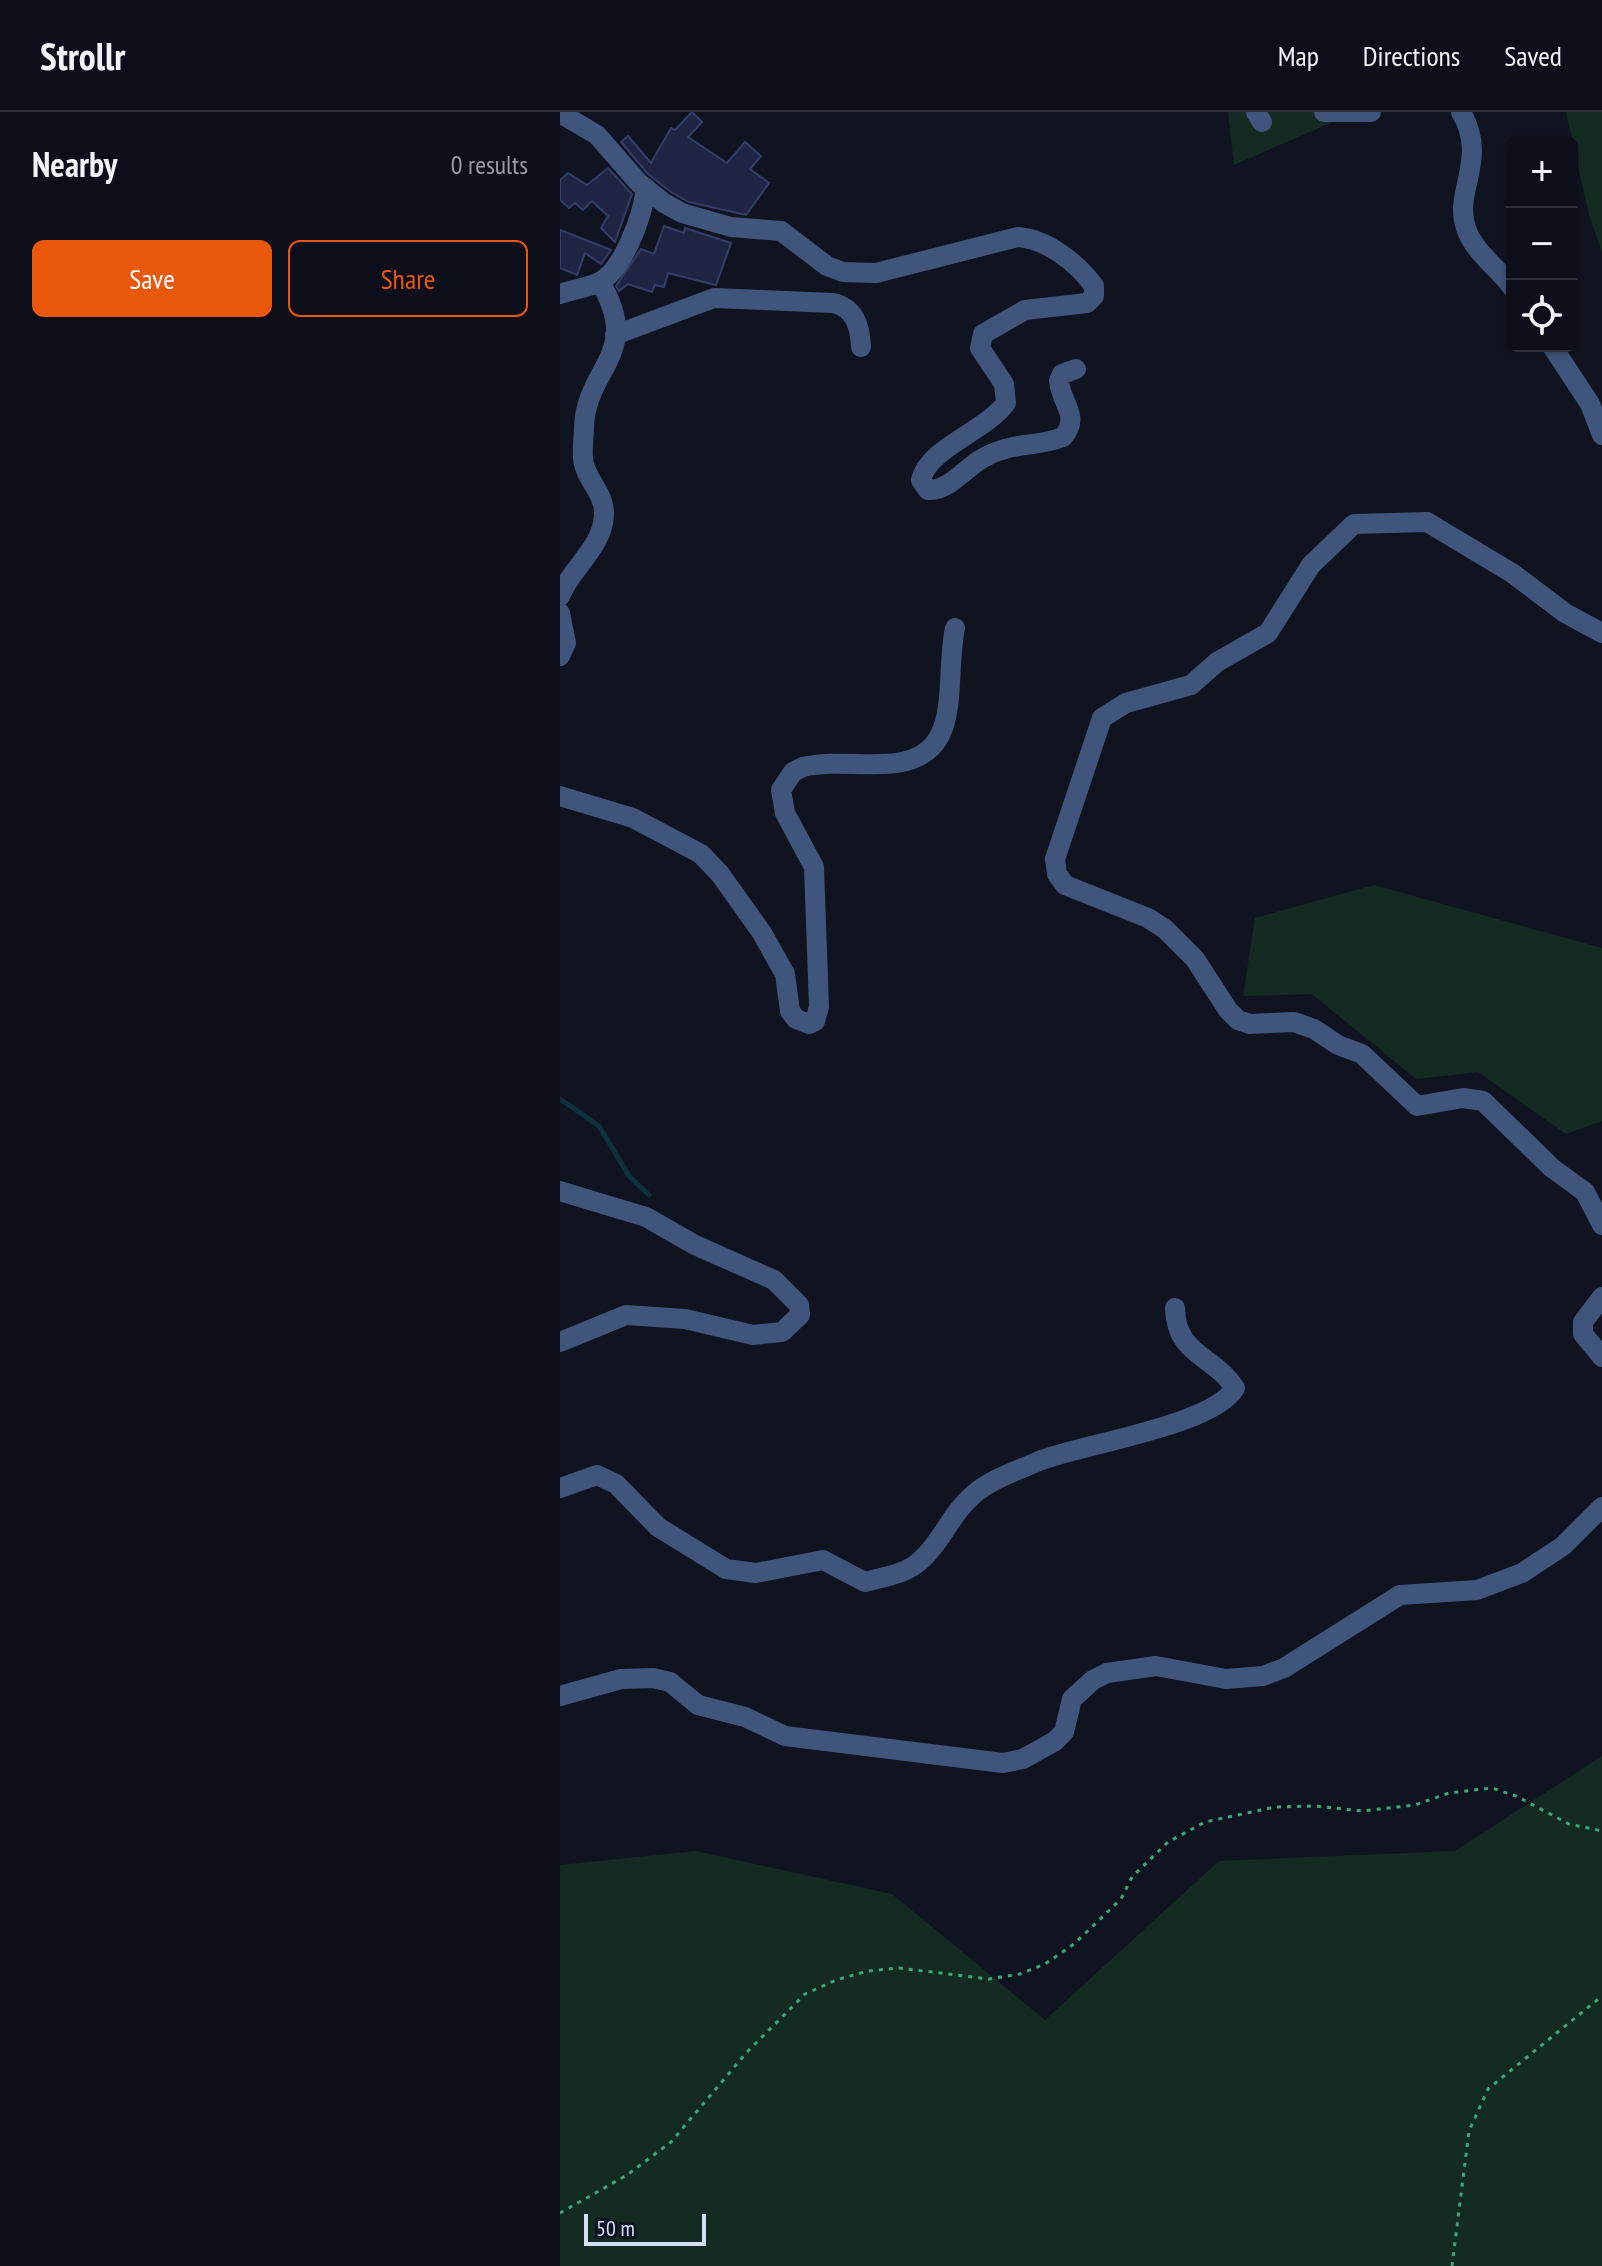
<!DOCTYPE html>
<meta charset="utf-8">
<style>
body{margin:0;font-family:"PT Sans Narrow",sans-serif;background:#151822;color:#f1f3f6}
.controls{position:absolute;right:24px;top:24px;display:grid;overflow:hidden;border-radius:12px;box-shadow:0 2px 6px #0004}
.controls button{width:72px;height:72px;display:grid;place-items:center;padding:0;border:0;border-bottom:2px solid #2c2f38;background:#0c0f19;color:#f1f3f6;font:40px sans-serif}
.scale{position:absolute;left:24px;bottom:20px;width:122px;box-sizing:border-box;padding-left:8px;border:4px solid #d4dffb;border-top:0;font-size:22px;line-height:28px;white-space:nowrap;color:#d4dffb;-webkit-text-stroke:6px #101421;paint-order:stroke}
.list{margin:0;padding:0;list-style:none}
h2{display:flex;justify-content:space-between;align-items:center;height:104px;margin:0;padding:0 32px;font-size:34px}
h2 small{font-size:26px;font-weight:400;color:#9a9ca2}
.actions{display:flex;gap:16px;padding:24px 32px}
.actions a{flex:1;padding:18px 0;border:2px solid #ea580c;border-radius:12px;text-align:center;font-size:28px;color:#ea580c}
.actions .main{background:#ea580c;color:#fff}
.icon{flex:none;width:44px;height:44px;fill:none;stroke:currentColor;stroke-width:2;stroke-linecap:round;stroke-linejoin:round}
.map{position:relative;flex:none;width:1042px;height:2154px;overflow:hidden}
header{display:flex;align-items:center;gap:48px;box-sizing:border-box;height:112px;padding:0 40px;background:#0c0f19;border-bottom:2px solid #2c2f38}
header strong{font-size:38px}
nav{display:flex;gap:44px;margin-inline-start:auto;font-size:28px}
main{display:flex}
aside{flex:1;background:#0c0f19}
.map>svg:first-child{display:block}
.green{fill:#142b21}
.lines{fill:none;stroke-linecap:round;stroke-linejoin:round}
.stream{stroke:#0e313c;stroke-width:5}
.building{fill:#1e2441;stroke:#323d6a;stroke-width:2}
.path{stroke:#3aa977;stroke-width:3;stroke-dasharray:4 6;stroke-linecap:butt}
.minor{stroke:#3f557c;stroke-width:20}
</style>
<header>
<strong>Strollr</strong>
<nav><a>Map</a><a>Directions</a><a>Saved</a></nav>
</header>
<main>
<aside>
<h2>Nearby<small>0 results</small></h2>
<ul class="list">
</ul>
<div class="actions"><a class="main">Save</a><a>Share</a></div>
</aside>
<div class="map">
<svg width="1042" height="2154" viewBox="0 0 1042 2154">
<rect width="100%" height="100%" fill="#101421"/>
<path class="green" d="M668 0H796L674 53Z
M1006 0H1042V140L1029 103Z
M814 773 1042 836V1009L1006 1022 918 960 856 967 752 882 683 884 695 806Z
M1042 1644V2154H0V1753L136 1739 332 1782 485 1908 659 1749 895 1739Z"/>
<g class="lines">
<path class="stream" d="M0 987 39 1014 69 1064 89 1083"/>
</g>
<path class="building" d="M132 0 142 10 128 25 167 51 185 30 201 44 190 57 209 71 186 103 129 90 111 80 88 62 61 30 68 24 91 51 111 16 115 18Z
M48 56 72 82 55 130 41 116 48 104 32 89 23 98 15 91 9 96 0 88V68L8 61 27 73Z
M104 114 124 121 125 116 171 131 156 173 108 161 104 175 95 173 92 180 68 172 59 179 56 174 81 137 94 142Z
M0 118 36 132 51 138 41 152 25 141 17 163 0 156Z"/>
<g class="lines">
<path class="path" d="M0 2101 67 2063 111 2030 187 1940 245 1882 276 1868 308 1859 339 1856 429 1867 460 1862 485 1852 514 1832 561 1787 572 1765 608 1730 645 1710 715 1695 755 1694 802 1699 855 1693 889 1681 932 1676 956 1684 1009 1712 1042 1719
M892 2154 909 2019 928 1977 1042 1884"/>
<path class="minor" d="M696 0 702 10
M764 0H811
M901 0C929 48 893 78 906 116 913 139 938 156 952 175
M0 1 37 23 79 71 104 91 122 101 171 115 221 119 267 154 283 160 316 161 458 125C487 127 517 151 534 174V184L527 191 465 198 423 222 420 236 444 272 446 291C426 319 368 336 361 368L368 378C389 379 405 356 423 346 453 329 475 336 503 325 521 304 501 292 499 269L502 262 516 257
M0 182C12 178 25 176 37 171 63 161 83 102 86 76
M55 223 154 186 273 191C295 196 300 214 301 235
M992 234 1030 292 1042 323
M0 484C11 456 43 435 44 403 45 382 28 370 24 352 21 341 24 326 24 315 26 255 83 242 40 170
M0 501 6 531 0 544
M1042 521 1005 501 952 461 867 410 794 412 751 453 708 521 657 550 631 573 566 591 542 606 495 747 497 762 505 773 588 806 605 817 635 847 668 898 678 908 690 912 734 910 754 917 778 933 802 942 857 994 903 986 923 989 992 1056 1025 1080 1042 1113
M0 684 73 706 141 742 160 762 202 821 225 862 230 899 236 907 249 912 255 909 259 895 254 755 225 701 221 678 233 660 243 655C269 649 296 653 323 652 407 650 383 576 395 516
M0 1079 86 1105 135 1133 214 1168 239 1193 240 1203 222 1220 193 1223 125 1207 66 1203 0 1230
M1042 1185 1023 1210V1222L1042 1245
M0 1376 37 1363 56 1372 98 1415 166 1457 196 1461 263 1448 305 1470C323 1465 347 1462 361 1448 382 1430 391 1401 414 1382 433 1366 457 1359 479 1349 523 1332 654 1313 675 1276 654 1243 616 1244 615 1196
M0 1584 61 1567 93 1566 110 1570 138 1593 185 1605 225 1624 443 1651 463 1647 495 1629 504 1620 512 1587 533 1568 547 1561 596 1554 666 1567 703 1564 724 1556 840 1483 917 1478 962 1461 1003 1434 1042 1395"/>
</g>
</svg>
<div class="controls">
<button>+</button>
<button>−</button>
<button><svg class="icon" aria-label="locate" viewBox="0 0 24 24"><circle cx="12" cy="12" r="6"/><path d="M12 2v4M12 18v4M2 12h4M18 12h4"/></svg></button>
</div>
<div class="scale">50 m</div>
</div>
</main>
